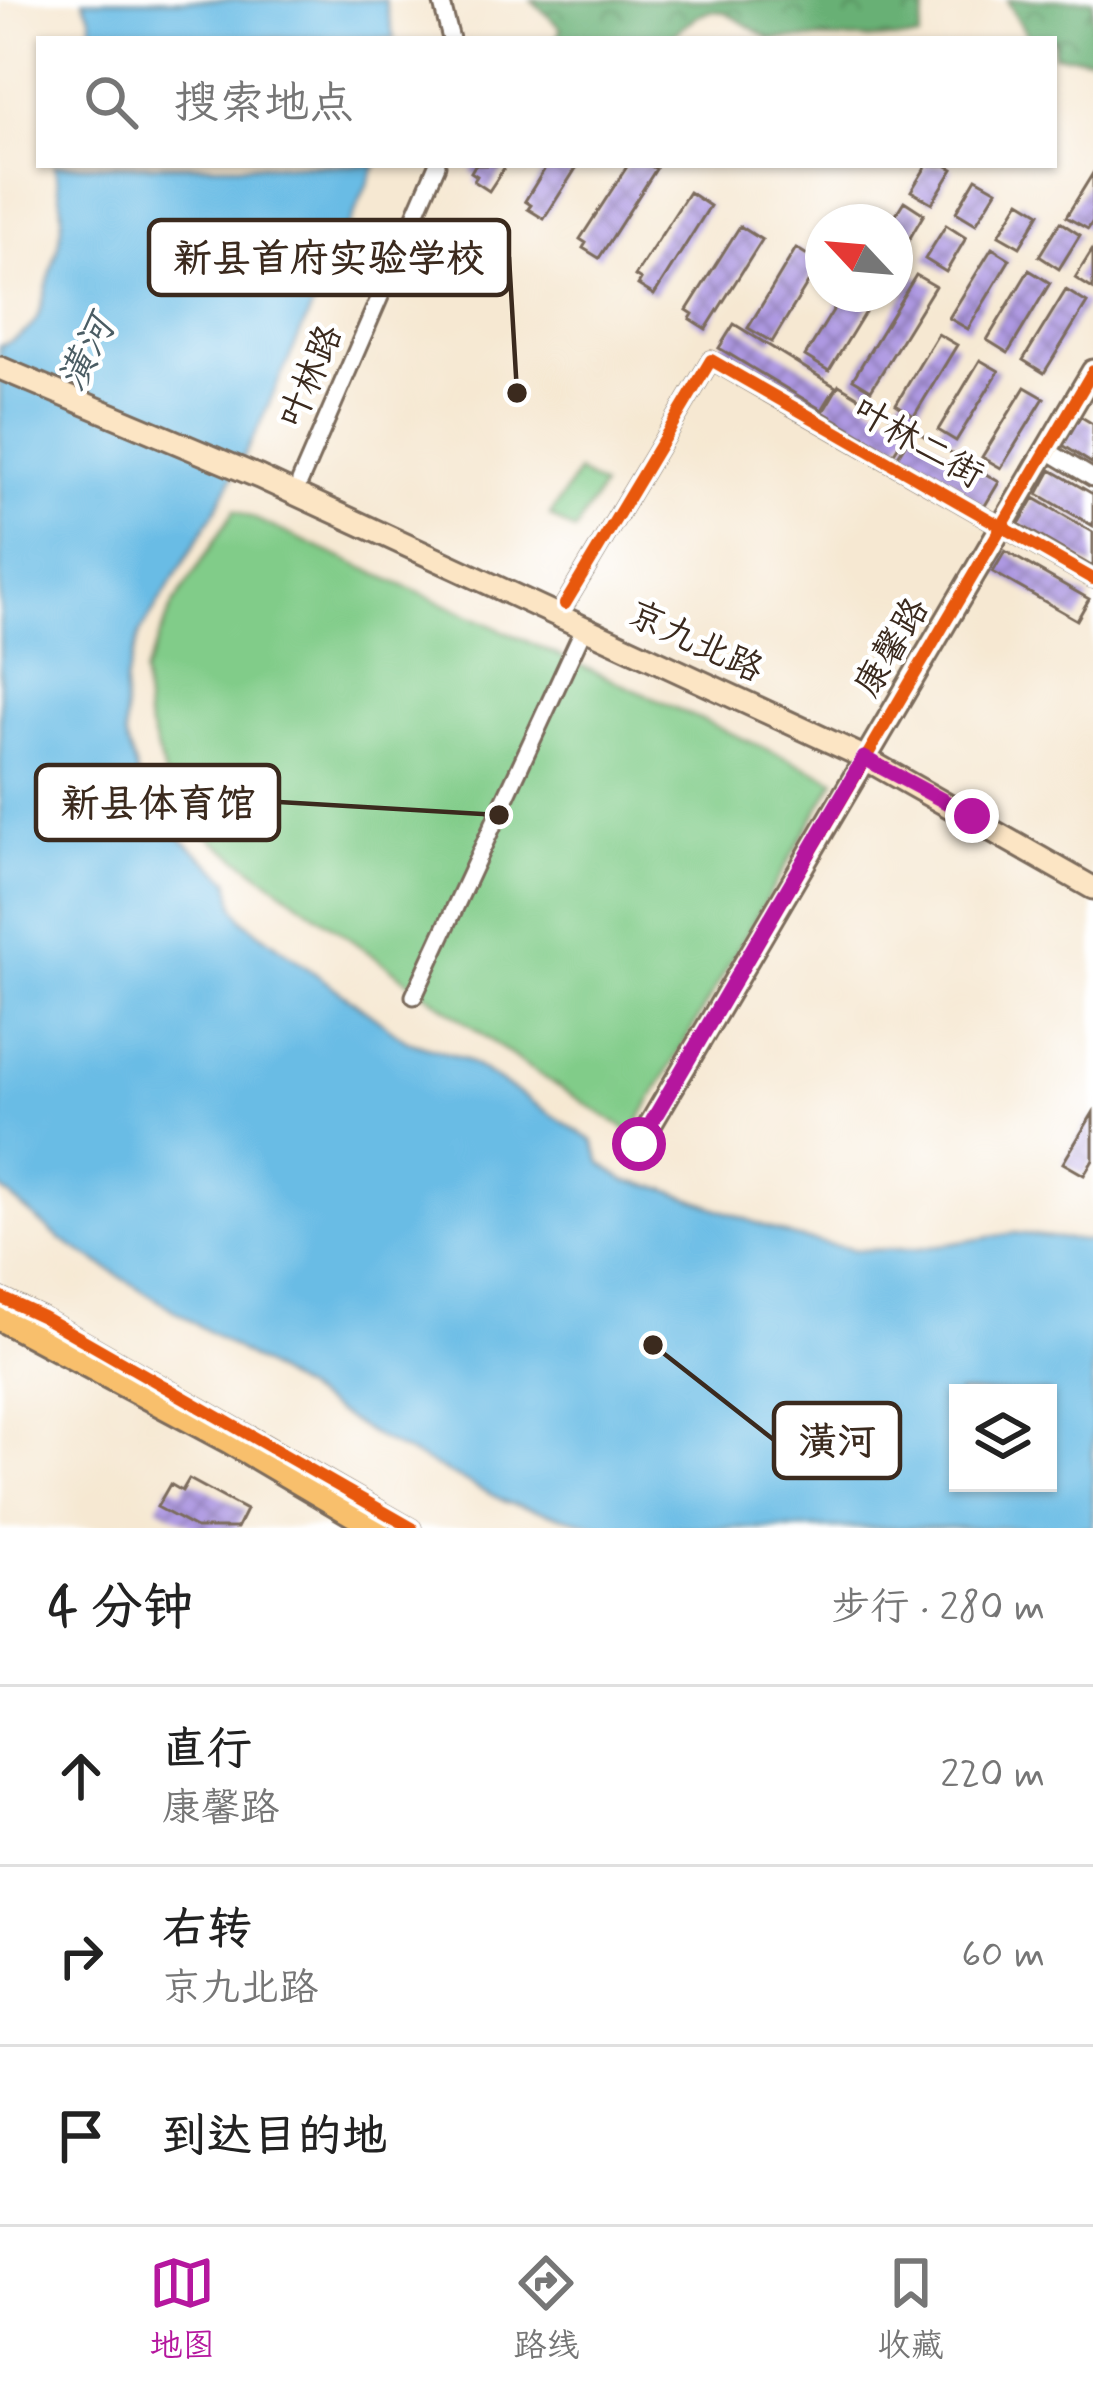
<!DOCTYPE html>
<html lang="zh">
<meta charset="utf-8">
<style>
body{margin:0;font-family:Mynerve,"LXGW WenKai TC",sans-serif;background:#f2f2f2;color:#222}
.controls{position:absolute;right:36px;bottom:36px;display:grid;overflow:hidden;border-radius:0px;box-shadow:0 3px 9px #0004}
.controls button{width:108px;height:108px;display:grid;place-items:center;padding:0;border:0;border-bottom:3px solid #e0e0e0;background:#fff;color:#222;font:60px sans-serif}
.compass{position:absolute;left:805px;top:204px;width:108px;height:108px;border-radius:50%;background:#fff;box-shadow:0 3px 9px #0004;rotate:296deg}
.stop{position:absolute;width:36px;height:36px;margin:-27px;border:9px solid #b5179e;border-radius:50%;background:#fff}
.stop.end{background:#b5179e;border-color:#fff;box-shadow:0 3px 12px #0008}
.list{margin:0;padding:0;list-style:none}
h2{display:flex;justify-content:space-between;align-items:center;height:156px;margin:0;padding:0 48px;font-size:51px}
h2 small{font-size:39px;font-weight:400;color:#767676}
.list li{display:grid;grid-template-columns:78px 1fr auto;gap:36px;align-items:center;box-sizing:border-box;height:180px;padding:0 48px;border-top:3px solid #e0e0e0}
.list b{display:block;font-size:45px;white-space:nowrap}
.list p{margin:0;font-size:39px;white-space:nowrap;color:#767676}
.list em{font-size:39px;font-style:normal;color:#767676}
.icon{flex:none;width:66px;height:66px;fill:none;stroke:currentColor;stroke-width:2;stroke-linecap:round;stroke-linejoin:round}
.map{position:relative;flex:none;width:1093px;height:1528px;overflow:hidden}
.search{position:absolute;background:#fff;box-shadow:0 3px 9px #0004;left:36px;right:36px;top:36px;height:132px;display:flex;align-items:center;gap:30px;box-sizing:border-box;padding:0 42px;border-radius:0px;color:#767676;font-size:45px}
.sheet{height:696px;background:#fff}
nav{display:flex;justify-content:space-around;align-items:center;box-sizing:border-box;height:168px;border-top:3px solid #e0e0e0;background:#fff;font-size:33px;color:#767676}
nav a{display:grid;justify-items:center;gap:6px}
nav .on{color:#b5179e}
.map>svg:first-child{display:block}
.forest{fill:url(#forest-crowns);stroke:#526d4a;stroke-width:3}
.park{fill:#81cc89;stroke:#5e7b54;stroke-width:3}
.water{fill:#69bce5;stroke:#527382;stroke-width:3;fill-rule:evenodd}
.building{fill:url(#building-cross-hatch)}
.lines{fill:none;stroke-linecap:round;stroke-linejoin:round}
.street-casing{stroke:#7c6c5d;stroke-width:21}
.secondary-casing{stroke:#7c6c5d;stroke-width:27}
.primary-casing{stroke:#7c6c5d;stroke-width:30}
.street{stroke:#fff;stroke-width:15}
.secondary{stroke:#fce5c4;stroke-width:21}
.primary{stroke:#f8bf6c;stroke-width:24}
.cycleway-casing{stroke:#fff;stroke-width:20}
.cycleway{stroke:#e8590c;stroke-width:12}
.route{stroke:#b5179e;stroke-width:15}
.labels{text-anchor:middle;dominant-baseline:central;stroke-width:9;stroke-linejoin:round;paint-order:stroke}
.street-label{font-size:36px;fill:#3b2a1e;stroke:#fff}
.water-label{font-size:39px;font-style:italic;fill:#4b5d64;stroke:#fff}
.leader{fill:none;stroke:#3b2a1e;stroke-width:4.5}
.callout-dot{fill:#3b2a1e;stroke:#fff;stroke-width:4.5}
.callout{fill:#fff;stroke:#3b2a1e;stroke-width:4.5}
.callout-label{font-size:39px;text-anchor:middle;font-weight:bold;fill:#3b2a1e}
</style>
<div class="map">
<svg width="1093" height="1528" viewBox="0 0 1093 1528">
<defs>
<pattern id="forest-crowns" width="20" height="18" patternUnits="userSpaceOnUse" patternTransform="scale(3)"><rect width="20" height="18" fill="#68b075"/><path d="M2 6a3 3 0 1 1 6 0M12 15a3 3 0 1 1 6 0" fill="none" stroke="#578f5f"/></pattern>
<pattern id="building-cross-hatch" width="8" height="8" patternUnits="userSpaceOnUse" patternTransform="scale(3)"><rect width="8" height="8" fill="#ae99e2"/><path d="M0 0l8 8M0 8l8-8" fill="none" stroke="#8f7db7"/></pattern>
</defs>
<rect width="100%" height="100%" fill="#fff"/>
<filter id="ink" filterUnits="userSpaceOnUse"><feTurbulence type="fractalNoise" baseFrequency=".00833" numOctaves="2"/><feDisplacementMap in="SourceGraphic" scale="24" xChannelSelector="R" yChannelSelector="G"/><feConvolveMatrix kernelMatrix="1 2 1 2 8 2 1 2 1" color-interpolation-filters="sRGB"/></filter>
<filter id="wash" filterUnits="userSpaceOnUse"><feTurbulence type="fractalNoise" baseFrequency=".004" numOctaves="4" result="noise"/><feDisplacementMap in="SourceGraphic" scale="48" xChannelSelector="R" yChannelSelector="G"/><feGaussianBlur stdDeviation="2.7" result="paint"/><feColorMatrix in="noise" values="0 0 0 0 0 0 0 0 0 0 0 0 0 0 0 0 0 1.4 0 .05"/><feComposite in="paint" operator="in"/></filter>
<g filter="url(#wash)">
<rect width="100%" height="100%" fill="#f6e8d2"/>
<path class="forest" d="M532 0H927L919 39H770L725 12 710 11 695 17 669 39H556L561 29Z
M1007 0H1093V58L1054 55V39H1029Z"/>
<path class="park" d="M578 472 602 487 575 531 550 516Z
M235 510 835 780 632 1133 526 1066 195 827 173 803 147 718 144 674 173 605Z"/>
<path class="water" d="M83 0H385L394 39H92L91 18Z
M54 165H376L257 430 214 513 140 633 125 682V736L141 786 169 828 229 880 234 906 245 922 407 1041 463 1058 593 1141 601 1163 626 1181 662 1188 794 1237 855 1250 918 1249 1015 1233 1093 1242V1528H608L508 1503 377 1437 60 1239 0 1188V346C43 328 38 315 50 275 65 225 66 216 54 165ZM958 1393H1048V1483H958Z"/>
<g id="blocks">
<path class="building" d="M475 165H506L489 191 474 181 477 176 471 172Z
M547 165H578L544 219 528 209 531 205 525 201Z
M628 165H649L656 169 599 258 583 248 586 243 580 239Z
M927 165H946L953 169 932 203 911 191Z
M1093 173V221L1088 229 1066 217Z
M976 178 997 190 976 224 956 212Z
M689 192 710 206 654 295 638 285 641 280 635 276Z
M904 201 924 214 904 248 895 243V222H891Z
M1020 201 1040 213 1020 247 999 235Z
M1060 222 1080 235 1059 269 1039 256Z
M946 225 966 238 946 272 925 259Z
M740 226 762 240 706 329 690 319 693 314 687 310Z
M796 248 820 263 772 342 748 328Z
M992 248 1010 259 968 329 949 318Z
M1093 249V289L1075 278Z
M1029 270 1050 283 1008 353 987 340Z
M916 275 935 286 871 390 853 379Z
M1066 290 1087 303 1044 373 1023 360Z
M843 294H876L829 371 805 356Z
M734 324 836 387 822 410 719 348Z
M938 334 957 345 914 416 896 404Z
M980 360 999 371 956 441 938 430Z
M839 385 910 428 893 454 823 412Z
M1025 387 1044 398 1001 468 982 457Z
M1078 415 1093 424V464L1061 444Z
M914 430 999 482 983 509 897 457Z
M1051 470 1093 494V526L1038 494Z
M1034 498 1093 532V567L1019 524Z
M1005 551 1089 599 1077 620 993 572Z
M1093 1113V1160L1084 1175 1063 1163Z
M189 1479 246 1510 237 1528H196L157 1507 170 1484 182 1491Z"/>
</g>
</g>
<g filter="url(#ink)">
<use href="#blocks" fill-opacity="0" stroke="#7c6c5d" stroke-width="3"/>
<g class="lines">
<defs>
<path id="street" d="M441 0 451 39
M1046 450 1093 478
M300 481 437 165
M565 604 711 360 1093 579
M414 996 584 628
M0 1297 43 1317 412 1528"/>
<path id="secondary" d="M0 368 259 477 857 754 1093 888
M639 1144 1093 371"/>
<path id="primary" d="M0 1318 230 1441 377 1528"/>
</defs>
<use href="#street" class="street-casing"/>
<use href="#secondary" class="secondary-casing"/>
<use href="#primary" class="primary-casing"/>
<use href="#street" class="street"/>
<use href="#secondary" class="secondary"/>
<use href="#primary" class="primary"/>
<defs>
<path id="cycleway" d="M565 604 711 360 1093 579
M639 1144 1093 371
M0 1297 43 1317 412 1528"/>
</defs>
<use href="#cycleway" class="cycleway-casing"/>
<use href="#cycleway" class="cycleway"/>
</g>
</g>
<g class="lines" filter="url(#ink)">
<path class="route" d="M639 1144 864 758 972 816"/>
</g>
<g class="labels">
<g class="street-label">
<text transform="translate(312 377) rotate(-67)">叶林路</text>
<text transform="translate(917 444) rotate(30)">叶林二街</text>
<text transform="translate(695 643) rotate(25)">京九北路</text>
<text transform="translate(893 648) rotate(-59)">康馨路</text>
</g>
<g class="water-label">
<text transform="translate(88 354) rotate(-63)">潢河</text>
</g>
</g>
<path class="leader" d="M517 393L509 257M499 815L279 802M653 1345L774 1440"/>
<g class="callout-dot">
<circle cx="517" cy="393" r="12"/>
<circle cx="499" cy="815" r="12"/>
<circle cx="653" cy="1345" r="12"/>
</g>
<g class="callout">
<rect x="149" y="220" width="360" height="75" rx="12"/>
<rect x="36" y="765" width="243" height="75" rx="12"/>
<rect x="774" y="1403" width="126" height="75" rx="12"/>
</g>
<g class="callout-label">
<text x="329" y="271">新县首府实验学校</text>
<text x="158" y="816">新县体育馆</text>
<text x="837" y="1454">潢河</text>
</g>
</svg>
<div class="controls">
<button><svg class="icon" aria-label="layers" viewBox="0 0 24 24"><path d="M12 4l9 5-9 5-9-5zM3 14l9 5 9-5"/></svg></button>
</div>
<svg class="compass" viewBox="-18 -18 36 36"><path d="M0-13l5 13h-10z" fill="#e53935"/><path d="M0 13l5-13h-10z" fill="#767676"/></svg>
<div class="stop" style="left:639px;top:1144px"></div>
<div class="stop end" style="left:972px;top:816px"></div>
<div class="search"><svg class="icon" aria-label="search" viewBox="0 0 24 24"><circle cx="10" cy="10" r="6"/><path d="M15 15l6 6"/></svg>搜索地点</div>
</div>
<section class="sheet">
<h2>4 分钟<small>步行 · 280 m</small></h2>
<ul class="list">
<li><svg class="icon" aria-label="ahead" viewBox="0 0 24 24"><path d="M12 20V5M6 11l6-6 6 6"/></svg><div><b>直行</b><p>康馨路</p></div><em>220 m</em></li>
<li><svg class="icon" aria-label="right" viewBox="0 0 24 24"><path d="M7 20v-9h11M14 6l5 5-5 5"/></svg><div><b>右转</b><p>京九北路</p></div><em>60 m</em></li>
<li><svg class="icon" aria-label="arrive" viewBox="0 0 24 24"><path d="M6 21V4h12l-3 4 3 4H6"/></svg><div><b>到达目的地</b></div></li>
</ul>
</section>
<nav>
<a class="on"><svg class="icon" aria-label="map" viewBox="0 0 24 24"><path d="M3 6l6-2 6 2 6-2v14l-6 2-6-2-6 2zM9 4v14M15 6v14"/></svg>地图</a>
<a><svg class="icon" aria-label="directions" viewBox="0 0 24 24"><path d="M12 3l9 9-9 9-9-9zM9 14v-3h6M13 9l2 2-2 2"/></svg>路线</a>
<a><svg class="icon" aria-label="saved" viewBox="0 0 24 24"><path d="M7 4h10v16l-5-4-5 4z"/></svg>收藏</a>
</nav>
